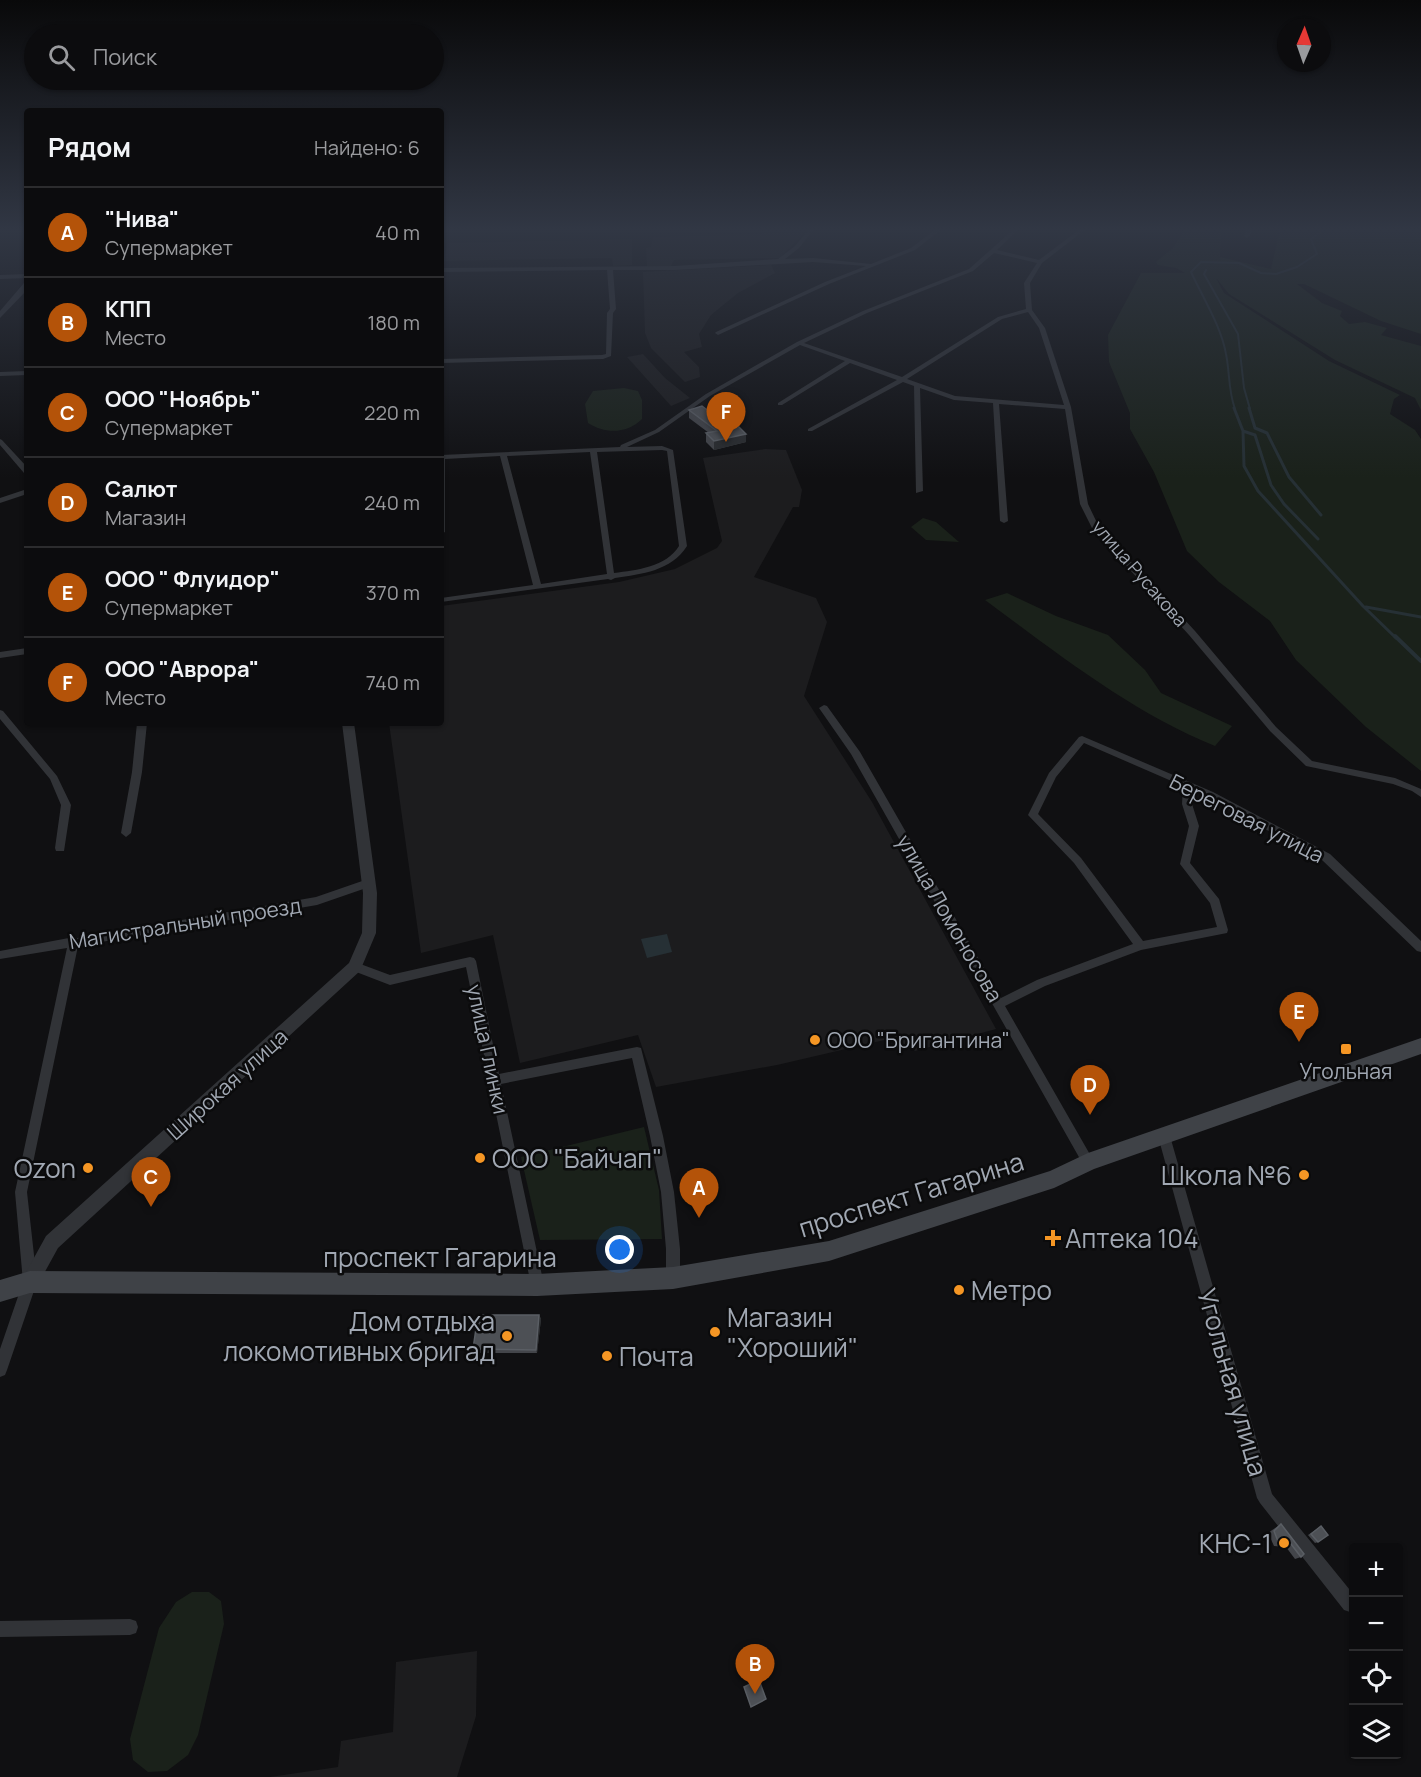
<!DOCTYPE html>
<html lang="ru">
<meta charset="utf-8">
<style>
body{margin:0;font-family:Manrope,sans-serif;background:#1a1a1c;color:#f1f3f6}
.controls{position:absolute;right:18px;bottom:18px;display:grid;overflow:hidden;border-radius:6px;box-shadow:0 2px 4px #0004}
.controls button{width:54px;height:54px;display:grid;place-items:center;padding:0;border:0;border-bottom:2px solid #2c2c2e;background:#0c0c0e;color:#f1f3f6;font:30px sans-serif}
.compass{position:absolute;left:1277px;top:18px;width:54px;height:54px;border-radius:50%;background:#0c0c0e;box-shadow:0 2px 4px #0004;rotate:2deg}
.you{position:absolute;left:620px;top:1250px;width:21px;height:21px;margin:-15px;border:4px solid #fff;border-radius:50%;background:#1a73e8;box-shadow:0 0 0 9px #1a73e833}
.badge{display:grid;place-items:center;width:39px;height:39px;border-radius:50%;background:#b45309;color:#fff;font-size:20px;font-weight:700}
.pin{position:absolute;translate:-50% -50px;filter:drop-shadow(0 2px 3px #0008)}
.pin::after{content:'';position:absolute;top:32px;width:21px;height:18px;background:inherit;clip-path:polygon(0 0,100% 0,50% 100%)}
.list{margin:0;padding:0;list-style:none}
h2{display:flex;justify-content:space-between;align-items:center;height:78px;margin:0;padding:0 24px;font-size:26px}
h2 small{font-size:20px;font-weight:400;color:#9a9b9e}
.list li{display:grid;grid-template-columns:39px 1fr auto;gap:18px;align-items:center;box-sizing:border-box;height:90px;padding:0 24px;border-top:2px solid #2c2c2e}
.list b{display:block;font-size:22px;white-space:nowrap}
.list p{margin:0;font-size:20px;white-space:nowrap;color:#9a9b9e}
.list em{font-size:20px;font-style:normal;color:#9a9b9e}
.icon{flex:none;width:33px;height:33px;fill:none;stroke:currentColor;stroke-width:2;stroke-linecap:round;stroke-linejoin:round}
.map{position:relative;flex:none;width:1421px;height:1777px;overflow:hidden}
.search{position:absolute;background:#0c0c0e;box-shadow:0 2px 4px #0004;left:24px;top:24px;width:420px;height:66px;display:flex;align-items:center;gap:15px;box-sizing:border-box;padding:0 21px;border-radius:33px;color:#9a9b9e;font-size:22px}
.panel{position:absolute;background:#0c0c0e;box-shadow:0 2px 4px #0004;left:24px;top:108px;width:420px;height:618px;border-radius:6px}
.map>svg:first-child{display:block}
.built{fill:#1c1c1e}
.green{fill:#1a211a}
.water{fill:#263035}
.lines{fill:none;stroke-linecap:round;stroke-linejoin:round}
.stream-far2{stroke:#263035;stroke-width:2}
.stream-far1{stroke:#263035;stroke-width:3}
.stream{stroke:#263035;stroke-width:4}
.minor{fill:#313337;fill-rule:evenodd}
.tertiary{fill:#313337;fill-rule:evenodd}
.secondary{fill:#3f4247;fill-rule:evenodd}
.wall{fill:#43454a}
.shaded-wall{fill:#2a2c2f}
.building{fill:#4d5055;stroke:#5a5e64;stroke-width:1.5}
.poi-dot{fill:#f59624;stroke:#0b0b0c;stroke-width:2}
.labels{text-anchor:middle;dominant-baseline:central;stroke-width:5;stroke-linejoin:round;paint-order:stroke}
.far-street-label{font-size:18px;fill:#a1a8b3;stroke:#0b0b0c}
.street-label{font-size:21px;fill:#a1a8b3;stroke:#0b0b0c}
.poi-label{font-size:21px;fill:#a1a8b3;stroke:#0b0b0c;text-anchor:start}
.near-poi-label{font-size:26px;fill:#a1a8b3;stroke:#0b0b0c;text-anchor:start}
.near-street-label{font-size:26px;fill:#a1a8b3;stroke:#0b0b0c}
</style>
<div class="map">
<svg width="1421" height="1777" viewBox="0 0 1421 1777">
<rect width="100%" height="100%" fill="#101012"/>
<path class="built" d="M808 229 780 258 674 260 671 266H647L646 248 651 247 653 237 762 234 761 230Z
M632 239V265L613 266 612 258 443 261 448 243Z
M771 265 775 273 738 293 711 315 699 334 702 347 684 352 699 367 700 377 685 382 651 348 645 333 643 272Z
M643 354 665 378 690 398 671 406 627 357Z
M765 449 786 450 802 490 799 507H793L754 577 816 598 827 622 804 696 872 802 996 1029 915 1051 893 1038 777 1065 656 1087 638 1035 520 1063 493 935 421 953 389 723H441V606L619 582 675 569 717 548 722 541 703 458Z
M477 1651 476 1716 457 1777H270L338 1767 341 1741 393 1732 396 1662Z"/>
<path class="green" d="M1185 229H1221L1220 257 1271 269 1280 229H1421V334L1381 321 1304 284H1297L1322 303 1342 311 1340 316 1349 324 1365 322 1387 328 1381 335 1421 346V410L1415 398 1335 360 1229 294 1216 278 1224 293 1329 361 1400 395 1394 399 1390 414 1415 430 1421 439V771L1366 727 1296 660 1270 621 1219 582 1187 551 1154 472 1130 429V413L1109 362 1108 335 1141 273H1185L1176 268 1158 265 1156 262 1173 248Z
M624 388 638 391 642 400V419C627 434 605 434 588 423L585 404 593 391Z
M923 518 936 522 959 542 926 540 911 527Z
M1007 593 1056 616 1108 635 1145 670 1161 693 1232 726 1215 746C1131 712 1057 653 985 600Z
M644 1127 659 1190 662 1239 540 1240 521 1157Z
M192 1592H209L221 1601 224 1624 198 1735 188 1755 167 1771 148 1772 133 1760 130 1739 159 1628 176 1602Z"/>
<path class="water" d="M667 934 672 952 647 958 641 939Z"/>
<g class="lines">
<path class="stream-far2" d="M1206 270 1204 274 1238 334 1244 388 1250 409
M1235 409C1228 390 1230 373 1226 354 1221 326 1203 298 1191 272L1201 262 1239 263 1261 273 1276 274 1297 267 1317 254 1311 239 1324 229"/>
<path class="stream-far1" d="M1234 408 1243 431 1244 466 1258 491 1363 606 1396 638
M1249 408 1255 428 1267 433 1289 477 1321 515
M1243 431 1255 435 1271 485 1284 504 1318 539
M1366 607 1421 617"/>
<path class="stream" d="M1395 636 1421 661"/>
<path class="minor" d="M809 229H814L799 248 785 259 813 258 871 264 911 248 936 229H942L915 250 829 284 718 335 715 333 716 332 825 282 866 266 813 262 675 270H613L616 309 613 313 611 356 603 359 441 363V359L602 355 606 354 607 313 610 309 607 270 441 272V268L675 266 778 259 795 246Z
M1014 229H1019L997 250 1039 260 1080 229H1086L1042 263 1030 283 1032 310 1045 328 1071 407 1088 504 1099 527 1195 631 1276 727 1312 761 1395 778 1421 789V797L1412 791 1393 784 1306 766 1270 731 1189 635 1092 528 1080 504 1065 409 999 404 1008 521 1004 523 1000 521 993 403 954 400 920 388 923 491 916 493 914 386 903 382 812 431H808V429L897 380 850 363 782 405H778V403L845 361 800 345 710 396 659 432 627 447 662 446 673 450 687 546C671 571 642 574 615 578L611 580 608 579 441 602V598L533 585 500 456 445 459V532L441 534V455L620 447 621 445 655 430 706 394 797 342 863 311 969 269ZM994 253 1037 263 1024 283 1026 309 998 317 902 377 804 343 867 313 973 271ZM1028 312 1039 328 1064 405 955 396 907 379 1002 319ZM662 450 667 451 679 546C666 567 637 570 614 573L597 452ZM590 452 607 574 541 584 507 456Z
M1246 229H1252L1250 236 1247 238 1244 236Z
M27 371V375L0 376V372Z
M0 439 2 440 27 467V473H24L0 445Z
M27 489V494L0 503V498Z
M27 648V654L0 658V652Z
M824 705 827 706 860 752 1001 998 1037 980 1133 944 1074 863 1028 815 1049 773 1079 737 1082 736 1213 792 1330 854 1421 941V952L1417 951 1322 860 1193 790 1192 804 1199 826 1190 863 1219 899 1228 930 1227 933 1141 950 1045 986 1005 1006 1092 1158 1094 1162 1092 1166 1088 1168 1084 1166 851 754 819 708ZM1084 743 1183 786 1182 804 1189 826 1180 864 1210 903 1217 927 1143 941 1081 858 1038 814 1056 777Z
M0 710 3 711 57 776 71 805 64 851H56L55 848 61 805 50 779 0 719Z
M137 723H147L142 772 131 833 126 837 121 833 132 772Z
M368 879 372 880 373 883 372 886 317 905 78 946 27 1192 37 1282 7 1370 5 1375 0 1377V1349L23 1282 15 1192 67 948 0 959V951L74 937 77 938 316 897Z
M470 957 474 958 476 961 499 1074 637 1047 641 1048 663 1136 674 1192 680 1249V1278L678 1283 673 1285 668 1283 666 1278V1249L661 1192 650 1136 632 1058 501 1084 544 1285 542 1290 537 1292 532 1290 466 967 390 985 351 970 349 967 351 964 355 962 390 975Z
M1164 1130 1168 1132 1170 1136 1272 1494 1354 1595V1611L1350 1612 1344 1610 1260 1503 1257 1498 1158 1136 1160 1132Z
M130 1619 136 1621 138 1627 136 1633 130 1635 0 1637V1621Z"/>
<path class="tertiary" d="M27 274V278L0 279V275Z
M24 283H27V290L0 318V311Z
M342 723H354L377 893 376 933 360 971 58 1248 36 1288 30 1291 24 1288 21 1282 24 1276 46 1236 349 963 362 933 363 893Z"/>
<path class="secondary" d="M1421 1038V1054L1094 1169 1054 1188 829 1261 673 1289 537 1296 30 1293 0 1302V1280L30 1271 537 1274 673 1267 829 1241 1050 1171 1088 1153Z"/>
</g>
<path class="wall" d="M689 410 746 434V442L714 450 706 442V433H709L689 418Z
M539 1315 541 1319 537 1353H475L473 1349Z
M1281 1524 1301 1557 1295 1559 1286 1547 1274 1546 1268 1533Z
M1321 1526 1318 1542 1315 1543 1308 1535Z"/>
<path class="shaded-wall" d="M746 434V442L714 450V441Z
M539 1315 541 1319 537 1353 536 1350Z"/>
<path class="building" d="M702 406 731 428 738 426 746 434 714 441 706 433 717 431 689 410Z
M478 1315H539L536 1350 473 1349Z
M1281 1524 1304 1554 1301 1557 1291 1544H1279L1274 1531Z
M1321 1526 1328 1535 1318 1542 1311 1534Z
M759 1680 766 1699 751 1707 744 1687Z"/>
<linearGradient id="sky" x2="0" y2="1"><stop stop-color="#09090a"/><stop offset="0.48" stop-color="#313744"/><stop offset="1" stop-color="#313744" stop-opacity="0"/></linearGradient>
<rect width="1421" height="478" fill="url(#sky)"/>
<g class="poi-dot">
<circle cx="815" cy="1040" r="6"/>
<rect x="1340" y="1043" width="12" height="12" rx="3"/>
<circle cx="480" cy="1158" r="6"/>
<circle cx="88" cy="1168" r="6"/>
<circle cx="1304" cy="1175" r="6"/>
<path d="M1050 1229h6v6h6v6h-6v6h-6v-6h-6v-6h6z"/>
<circle cx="959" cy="1290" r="6"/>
<circle cx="715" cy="1332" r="6"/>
<circle cx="507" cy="1336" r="6"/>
<circle cx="607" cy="1356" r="6"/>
<circle cx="1284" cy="1543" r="6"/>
</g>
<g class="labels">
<g class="far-street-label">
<text transform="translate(1140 573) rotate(49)">улица Русакова</text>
</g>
<g class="street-label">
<text transform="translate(1247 818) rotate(27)">Береговая улица</text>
<text transform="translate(950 918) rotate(60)">улица Ломоносова</text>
<text transform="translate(185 923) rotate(-9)">Магистральный проезд</text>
<text transform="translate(488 1049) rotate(78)">улица Глинки</text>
<text transform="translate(227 1084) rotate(-42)">Широкая улица</text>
</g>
<g class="poi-label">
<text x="827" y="1040">ООО "Бригантина"</text>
<text x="1346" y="1071" text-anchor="middle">Угольная</text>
</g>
<g class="near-poi-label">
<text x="492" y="1158">ООО "Байчап"</text>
<text x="76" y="1168" text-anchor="end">Ozon</text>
<text x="1292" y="1175" text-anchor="end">Школа №6</text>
<text x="1065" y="1238">Аптека 104</text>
<text x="971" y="1290">Метро</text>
<text x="727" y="1317">Магазин<tspan x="727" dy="30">"Хороший"</tspan></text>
<text x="495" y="1321" text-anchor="end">Дом отдыха<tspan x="495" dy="30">локомотивных бригад</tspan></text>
<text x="619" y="1356">Почта</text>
<text x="1272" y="1543" text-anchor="end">КНС-1</text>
</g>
<g class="near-street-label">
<text transform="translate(911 1194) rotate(-17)">проспект Гагарина</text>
<text x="440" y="1257">проспект Гагарина</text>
<text transform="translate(1233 1382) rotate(74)">Угольная улица</text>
</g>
</g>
</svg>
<div class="controls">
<button>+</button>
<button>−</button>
<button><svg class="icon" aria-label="locate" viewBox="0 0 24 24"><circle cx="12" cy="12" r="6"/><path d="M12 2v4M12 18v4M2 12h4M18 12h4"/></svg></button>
<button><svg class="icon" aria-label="layers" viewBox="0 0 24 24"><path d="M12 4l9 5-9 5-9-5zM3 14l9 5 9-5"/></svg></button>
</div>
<svg class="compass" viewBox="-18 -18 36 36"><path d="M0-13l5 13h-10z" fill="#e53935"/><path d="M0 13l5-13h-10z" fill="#9a9b9e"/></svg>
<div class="you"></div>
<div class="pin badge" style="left:699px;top:1218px">A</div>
<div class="pin badge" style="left:755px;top:1694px">B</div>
<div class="pin badge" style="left:151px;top:1207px">C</div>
<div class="pin badge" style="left:1090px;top:1115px">D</div>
<div class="pin badge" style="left:1299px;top:1042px">E</div>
<div class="pin badge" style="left:726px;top:442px">F</div>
<div class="search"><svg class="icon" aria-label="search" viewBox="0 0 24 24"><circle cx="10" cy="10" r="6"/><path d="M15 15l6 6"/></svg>Поиск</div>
<section class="panel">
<h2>Рядом<small>Найдено: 6</small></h2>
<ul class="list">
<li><span class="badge">A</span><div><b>&quot;Нива&quot;</b><p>Супермаркет</p></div><em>40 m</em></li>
<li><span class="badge">B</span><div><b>КПП</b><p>Место</p></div><em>180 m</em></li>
<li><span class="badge">C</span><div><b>ООО &quot;Ноябрь&quot;</b><p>Супермаркет</p></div><em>220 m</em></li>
<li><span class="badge">D</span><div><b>Салют</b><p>Магазин</p></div><em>240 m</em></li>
<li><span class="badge">E</span><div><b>ООО &quot; Флуидор&quot;</b><p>Супермаркет</p></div><em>370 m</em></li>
<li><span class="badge">F</span><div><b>ООО &quot;Аврора&quot;</b><p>Место</p></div><em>740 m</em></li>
</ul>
</section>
</div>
